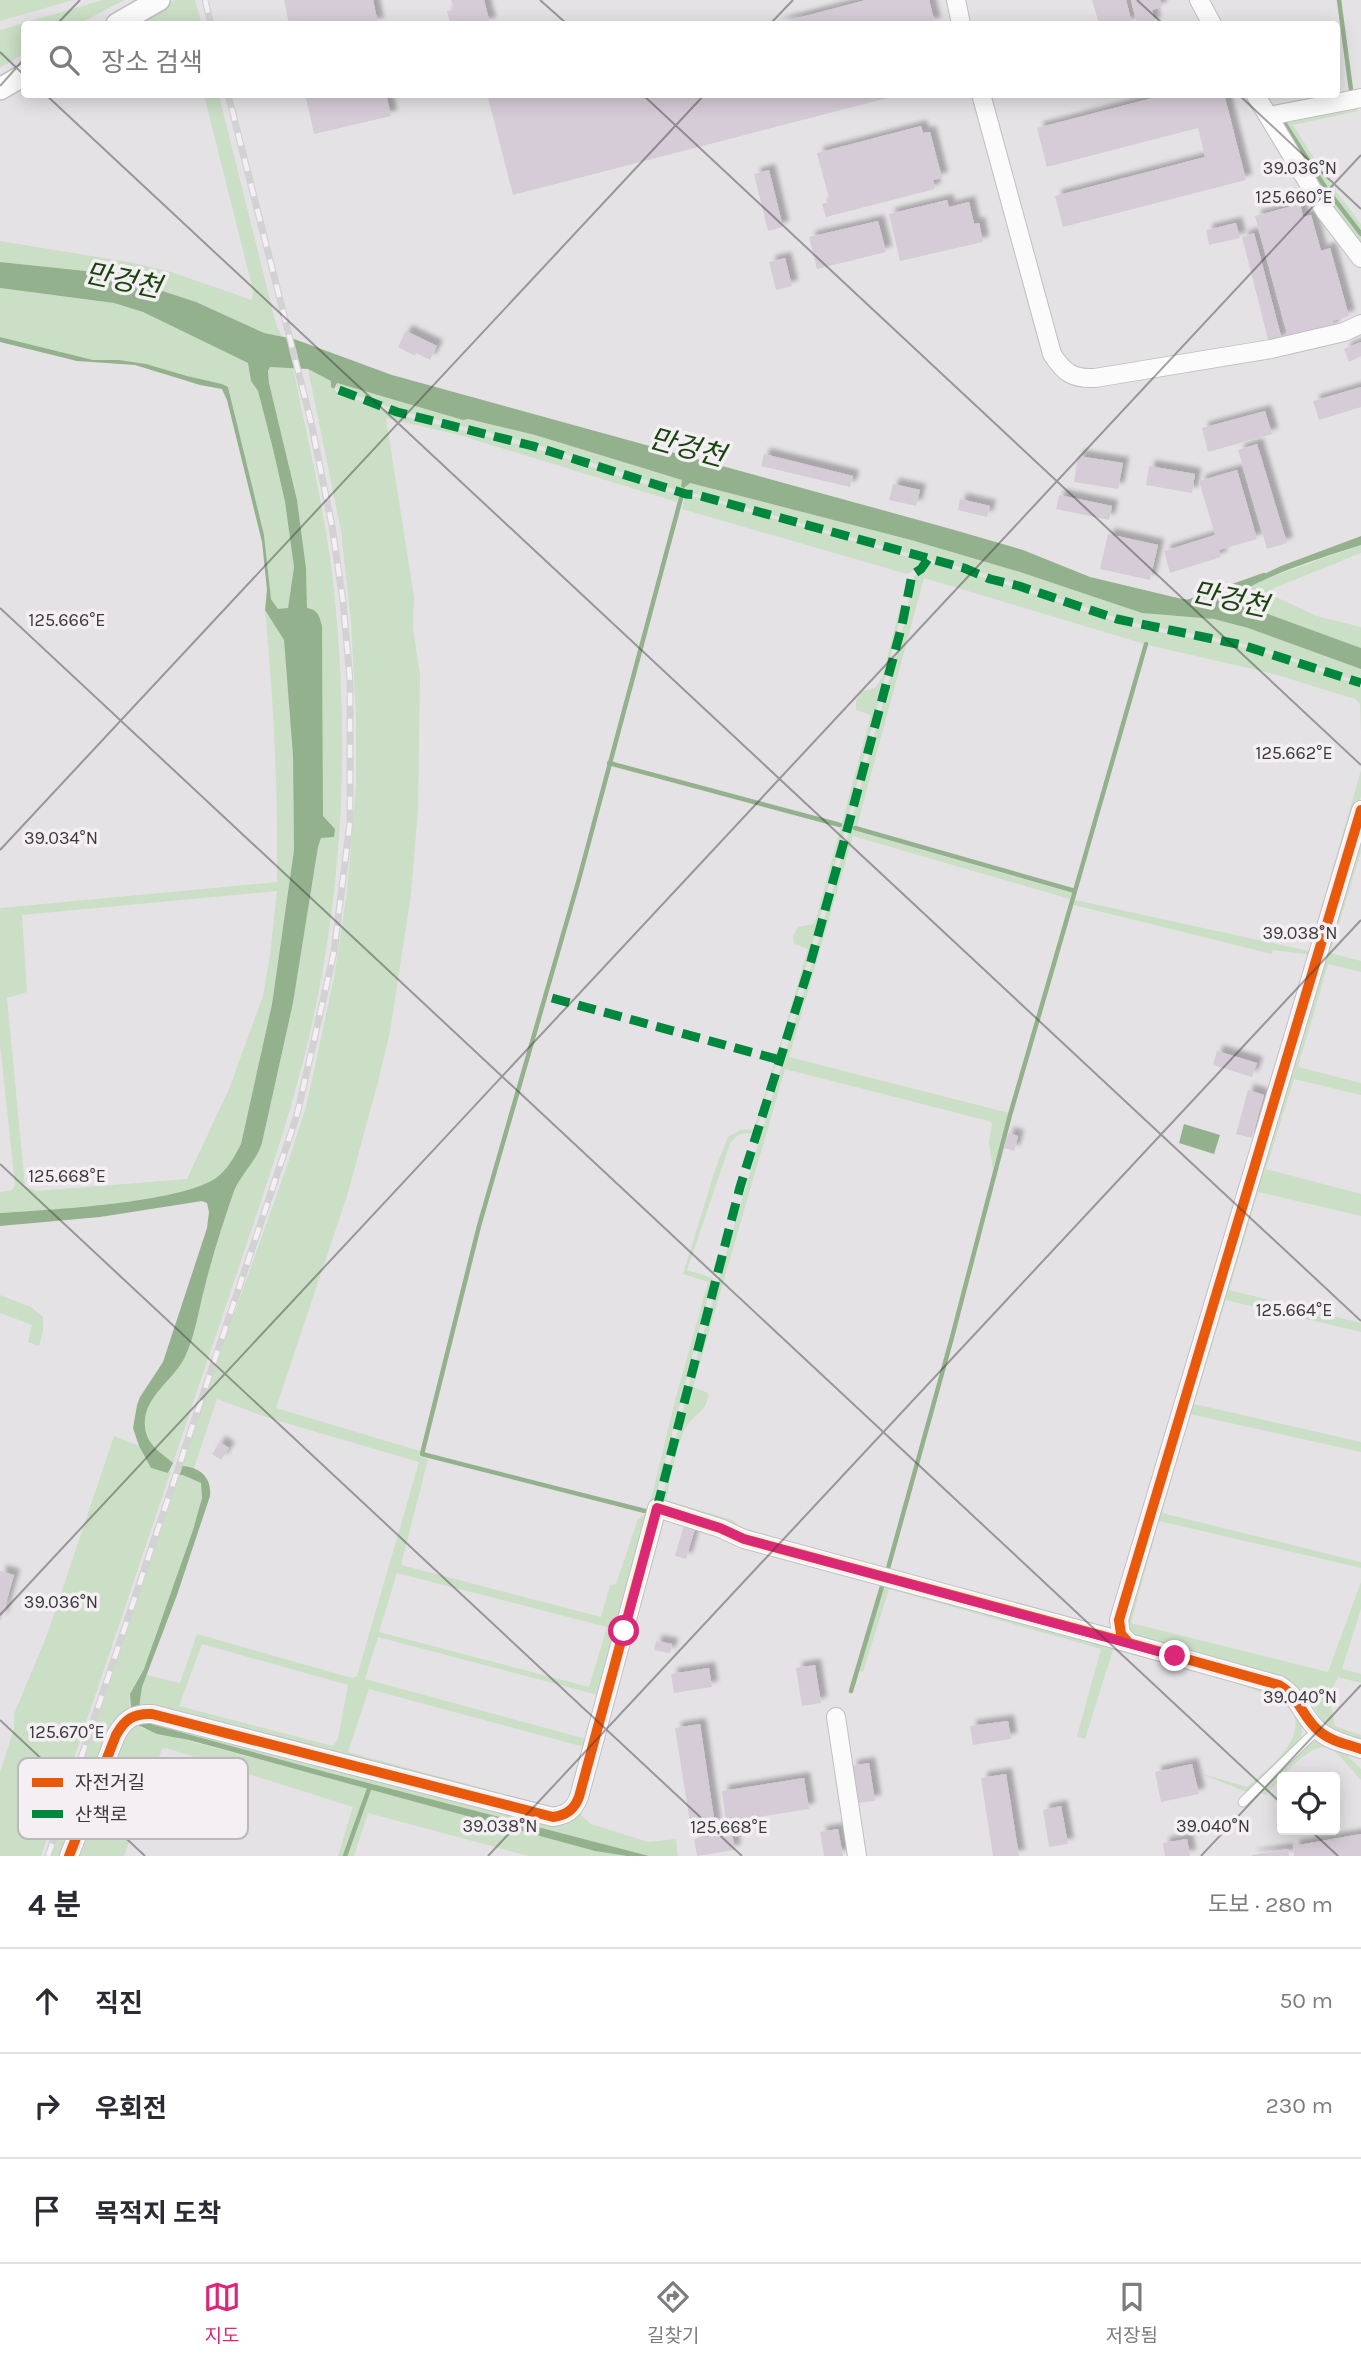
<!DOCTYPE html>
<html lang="ko">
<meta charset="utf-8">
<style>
body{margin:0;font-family:Karla,"Noto Sans KR",sans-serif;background:#f7f7f7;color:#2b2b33}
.controls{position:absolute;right:21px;bottom:21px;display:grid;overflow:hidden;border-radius:7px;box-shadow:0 4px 18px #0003}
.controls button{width:63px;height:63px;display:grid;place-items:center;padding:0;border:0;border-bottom:2px solid #e1e1e2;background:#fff;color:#2b2b33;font:35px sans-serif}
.stop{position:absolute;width:21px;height:21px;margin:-16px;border:5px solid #db2777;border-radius:50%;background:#fff}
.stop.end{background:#db2777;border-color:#fff;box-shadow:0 2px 7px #0008}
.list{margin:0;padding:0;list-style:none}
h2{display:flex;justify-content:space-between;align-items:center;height:91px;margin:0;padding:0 28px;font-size:30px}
h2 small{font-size:23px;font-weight:400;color:#7c7c81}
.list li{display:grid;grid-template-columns:46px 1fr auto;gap:21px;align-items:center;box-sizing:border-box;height:105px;padding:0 28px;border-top:2px solid #e1e1e2}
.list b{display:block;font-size:26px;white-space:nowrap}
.list em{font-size:23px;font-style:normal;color:#7c7c81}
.icon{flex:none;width:38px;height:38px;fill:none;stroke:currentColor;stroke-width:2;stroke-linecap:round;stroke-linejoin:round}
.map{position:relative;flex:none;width:1361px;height:1856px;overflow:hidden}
.search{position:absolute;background:#fff;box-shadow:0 4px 18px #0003;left:21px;right:21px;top:21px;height:77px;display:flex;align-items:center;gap:18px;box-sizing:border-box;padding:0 24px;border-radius:7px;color:#7c7c81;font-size:26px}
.sheet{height:406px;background:#fff}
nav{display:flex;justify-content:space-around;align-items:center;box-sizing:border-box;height:98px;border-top:2px solid #e1e1e2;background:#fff;font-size:19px;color:#7c7c81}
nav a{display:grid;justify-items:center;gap:4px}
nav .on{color:#db2777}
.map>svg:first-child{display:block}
.green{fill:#cadfc5;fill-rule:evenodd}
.water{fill:#94b18d}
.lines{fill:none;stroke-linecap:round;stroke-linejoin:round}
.stream{stroke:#94b18d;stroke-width:4.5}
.building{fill:#d6ccd7;filter:url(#shadow)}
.service-casing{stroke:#c2bfc2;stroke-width:11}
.minor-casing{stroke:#c2bfc2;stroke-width:20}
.tertiary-casing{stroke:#c2bfc2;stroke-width:24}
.service{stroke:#fbfbfb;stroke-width:9}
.minor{stroke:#fbfbfb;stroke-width:18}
.tertiary{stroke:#fbfbfb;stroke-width:21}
.rail-casing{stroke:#d3d2d3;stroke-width:7}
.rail{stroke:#f3eff3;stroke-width:4.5;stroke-dasharray:13;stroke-linecap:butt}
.quiet{stroke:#00873e;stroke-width:9;stroke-dasharray:18 9;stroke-linecap:butt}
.cycleway-casing{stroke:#f3eff3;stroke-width:15}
.cycleway{stroke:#e8590c;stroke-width:10}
.route{stroke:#db2777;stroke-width:9}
.ticks{fill:none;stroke:#3b3a3b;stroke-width:2;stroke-opacity:0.45}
.labels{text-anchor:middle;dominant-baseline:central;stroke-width:7;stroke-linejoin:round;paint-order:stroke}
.water-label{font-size:28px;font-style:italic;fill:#1a440d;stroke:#f3eff3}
.key{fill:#f3eff3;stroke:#bcb9bc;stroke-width:2}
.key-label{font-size:19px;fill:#3b3a3b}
.ticks-label{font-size:18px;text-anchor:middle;fill:#3b3a3b;stroke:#f3eff3;stroke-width:7;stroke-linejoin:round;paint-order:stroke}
</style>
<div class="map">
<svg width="1361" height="1856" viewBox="0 0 1361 1856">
<defs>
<filter id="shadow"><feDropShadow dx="6" dy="-6" stdDeviation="2" flood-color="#0004"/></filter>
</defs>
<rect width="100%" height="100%" fill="#e5e2e5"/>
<path class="green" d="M0 0H73L0 21Z
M103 0H124L79 24H24V54L0 68V30Z
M174 0H195L202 24 179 22 128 24Z
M204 95H219L276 324 282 337 264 333 196 302 129 280 95 272 0 262V241L134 263 171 272 252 300 253 290Z
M1357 106 1358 111 1293 125 1334 189 1361 224V232L1326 186 1285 121H1282L1324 188 1361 236V248C1335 214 1290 157 1279 116Z
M0 288 114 303 143 312 248 363 251 381 258 391 273 449 285 502 294 567 288 609H278L271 599 264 535 228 387 222 384 187 376 145 364 119 360H93L0 337Z
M270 367 293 368C309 446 328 523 335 601 348 732 344 866 318 995 301 1084 272 1169 243 1255 220 1324 196 1394 173 1463 162 1453 146 1445 145 1426 142 1398 174 1380 185 1357 195 1336 198 1312 204 1290 212 1257 223 1223 234 1191 242 1173 256 1162 262 1143L293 1003 318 847 321 838 334 836V829L323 816 322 626 307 608 306 568 297 500 269 383 268 371Z
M308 369 331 381 332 387 338 393 396 414 533 448 679 495 677 502 459 435 386 418 414 597 413 628 420 675 418 810 411 894 390 1032 378 1082 347 1196 276 1408 420 1451 419 1456 428 1459 401 1565 601 1617 610 1585 616 1584 638 1519 648 1512 676 1397 708 1282 683 1274 716 1167 728 1137 740 1130 754 1129 774 1064 775 1067 755 1134C743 1133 737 1133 730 1144L687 1270 713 1278 576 1799 565 1811 139 1708 142 1687 147 1675 180 1683 197 1634 352 1678 357 1676 419 1462 272 1419 217 1399 194 1468 180 1466 288 1163 306 1107 334 978 347 892 356 785V716L351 622 341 531ZM397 1573 607 1627 589 1687 379 1632ZM378 1637 598 1695 586 1739 365 1679ZM202 1644 348 1685 338 1739 333 1746 179 1706ZM369 1689 584 1747C579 1767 577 1804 553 1807L348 1752Z
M337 383 463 420 467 419 535 435 683 480 686 487 690 483 911 540 1020 572 1142 613 1214 619 1248 628 1361 669V682C1322 669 1283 654 1244 644 1202 633 1158 631 1117 618 1054 598 993 573 928 559L697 494 686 493 534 444 397 410 336 388Z
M685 497H697L924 561 920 567 907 574 682 509Z
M1361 545V553L1274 588 1270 592 1271 595 1317 616 1361 627V648L1238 603V595L1260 581Z
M929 563C994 577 1055 603 1118 622 1157 634 1199 638 1239 646 1280 655 1321 672 1361 686V732L1360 704 1355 699 1274 674 1148 645 924 578 857 826 854 828 856 831 1072 893 1070 899 853 836 789 1057 1009 1113 993 1170 989 1142 992 1124 989 1121 785 1069 693 1387 708 1393C709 1411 693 1414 685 1429 675 1450 671 1477 666 1500L732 1520 741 1527 885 1569 883 1573 660 1506 689 1385 723 1264 816 949 850 827 904 624 914 577Z
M901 603 899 624 846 826 799 990 779 1052 777 1055 772 1054 776 1052 780 1044 808 949 794 944 793 936 798 927 813 924 816 919 871 715 856 710V701L862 691 875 688 882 678Z
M265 610 284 640 293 756 294 850 272 1004 241 1144C235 1157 227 1170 216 1178 180 1203 47 1210 0 1213V1192L12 1190 15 1185 0 1044V908L277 882C278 790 274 701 265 610ZM277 891 270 955 263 996 229 1089 187 1179 36 1191 25 1186 7 998 27 992 22 915Z
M1361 770V796L1313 955 1273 950 1272 954 1074 905 1075 900 1309 951Z
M1361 820V852L1330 953 1361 961V972L1328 964 1298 1067 1361 1083V1095L1294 1079 1266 1169 1361 1194V1216L1258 1192 1229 1290 1361 1323V1332L1226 1300 1194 1404 1361 1442V1452L1190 1414 1162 1513 1361 1562V1568L1159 1521 1131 1623 1328 1672 1361 1582V1609L1342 1669 1361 1674V1683L1338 1677 1329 1695 1335 1726 1361 1735V1743L1330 1732 1309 1700 1292 1686 1132 1641 1126 1622Z
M0 1295 31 1307 43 1317V1330L39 1346 28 1342 32 1325 0 1313Z
M114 1436 139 1446 151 1468 168 1473 171 1471 41 1856H0V1772L14 1729V1714L47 1635Z
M183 1474 201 1483C208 1508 168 1600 158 1628 153 1642 150 1657 144 1669 138 1682 125 1694 131 1709L63 1856H50L177 1475Z
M886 1581 1263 1687C1271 1691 1283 1694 1289 1700 1301 1712 1306 1727 1299 1742L1249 1793 1199 1773 1247 1787C1263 1772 1290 1753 1295 1730 1297 1723 1295 1715 1291 1710 1268 1685 1150 1660 1113 1650L1085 1739 1077 1736 1101 1649 889 1589 863 1672 859 1671Z
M633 1626 581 1815 591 1824 648 1842 676 1839 678 1856H649L326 1772 140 1721 141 1728 366 1788 361 1809 343 1856H338L353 1807 166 1748 162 1749 124 1856H75L118 1743 139 1717 561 1821Z
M1315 1741H1327L1361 1752V1759L1347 1755 1361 1769V1780C1353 1772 1339 1753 1330 1748 1312 1739 1277 1783 1266 1795L1259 1792 1307 1745Z
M370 1789 595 1851 627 1856H529L368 1813 354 1856H346Z"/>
<path class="water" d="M0 262 95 272 129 280 196 302 264 333 294 339 392 375 951 529 1023 550 1090 577 1182 599 1201 601 1211 600 1281 566 1361 536V545C1337 553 1246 580 1236 599L1238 603 1361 648V669L1248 628 1214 619 1142 613 1020 572 911 540 690 483 684 488 681 487 682 480 535 435 468 419 463 420 337 383 334 389 331 387V381L308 369 270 367 268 371 269 383 297 500 306 568 307 608C318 610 319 615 322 626L323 816 335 829 334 837 321 838 318 847 293 1003 262 1143C256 1162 242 1173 234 1191 223 1223 212 1257 204 1290 198 1313 195 1336 185 1357 174 1380 142 1398 145 1426 146 1445 162 1453 173 1463L168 1473 151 1468 139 1446 133 1428 137 1405 140 1397 163 1362 207 1228 209 1212 207 1203 202 1201 100 1217 0 1226V1213C47 1210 180 1203 216 1178 227 1170 235 1156 241 1144L272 1004 294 850 293 756 284 640 265 610 267 590 262 542 227 400 222 389 200 385 135 365 77 361 0 342V337L93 360H119L146 364 187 376 222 384 228 387 264 535 271 599 278 609 288 608 294 567 285 502 273 449 258 391 251 381 248 363 143 312 114 303 0 288Z
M1184 1124 1220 1135 1214 1154 1179 1143Z
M180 1466C199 1466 212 1477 210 1496L177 1595 142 1687 139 1708 131 1709 130 1694 144 1669 193 1530 202 1498 201 1483 183 1475H177Z
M140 1721 326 1772 649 1856H627L595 1851 189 1740 157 1734 134 1723Z"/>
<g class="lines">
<path class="stream" d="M1339 0 1351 90
M1287 120 1283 121 1325 187 1361 234
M1190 601 1264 575
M609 763 840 825
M855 828 1075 891 1010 1115 951 1341 887 1572
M1075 891 1146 644
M645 1511 422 1454 479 1226 579 879 681 498
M851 1691 883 1583
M345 1856 369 1789"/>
</g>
<path class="building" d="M284 0H373L378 24H289Z
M451 0H484L490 24H450L447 11 454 9Z
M866 0H929L935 24H775Z
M1092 0H1126L1132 24H1099Z
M1131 0H1160L1162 7 1152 10 1155 24H1137Z
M305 94H386L391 116 314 134Z
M501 94H899V95L513 195 488 98Z
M1168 94H1224L1246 180 1063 227 1055 196 1205 157 1198 128 1047 167 1037 128Z
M921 126 923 133 930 132 942 178 933 180 935 189 826 217 822 204 830 202 817 153Z
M769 170 783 227 768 231 754 174Z
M947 200 949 207 969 202 974 224 979 223 983 242 900 261 889 214Z
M1300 204 1303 217 1311 215 1321 251 1330 248 1349 316 1332 321 1334 327 1289 340 1255 216Z
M878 221 886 252 817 269 809 237Z
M1236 223 1240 238 1209 245 1206 230Z
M1254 233 1282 340 1269 343 1242 237Z
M785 258 792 286 776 290 769 262Z
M406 331 437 346 430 360 416 353 415 356 398 347Z
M1361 342V356L1349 362 1344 349Z
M1361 387V407L1319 420 1313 401Z
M1265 411 1272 434 1208 452 1202 428Z
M1257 444 1287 543 1267 549 1238 450Z
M764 454 853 476 850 487 761 466Z
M1078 456 1123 463 1118 489 1074 482Z
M1149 466 1195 474 1192 493 1146 485Z
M1237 470 1257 539 1219 550 1221 557 1170 573 1164 551 1215 535 1199 481Z
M893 484 920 490 916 506 889 500Z
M1059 495 1112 506 1109 520 1056 509Z
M960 499 990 506 987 517 958 510Z
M1108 534 1158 545 1150 580 1100 569Z
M1217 1051 1257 1063 1252 1077 1213 1065Z
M1248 1090 1264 1095 1252 1138 1236 1134Z
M1008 1133 1018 1136 1014 1151 1004 1148Z
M220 1442 229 1448 221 1460 212 1454Z
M684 1525 695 1529 686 1559 675 1556Z
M0 1571 14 1575 1 1620H0Z
M656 1641 672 1644 670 1653 654 1650Z
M815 1665 821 1703 802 1706 796 1668Z
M709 1668 712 1687 674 1693 671 1674Z
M1008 1721 1011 1739 973 1745 970 1726Z
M700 1724 715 1825 691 1829 675 1728Z
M869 1763 875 1801 857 1803 851 1766Z
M1192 1764 1199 1794 1161 1802 1155 1772Z
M1006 1774 1019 1856H993L981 1778Z
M804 1778 809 1809 726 1822 722 1791Z
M1061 1806 1068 1844 1049 1847 1043 1810Z
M838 1829 843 1856H824L820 1832Z
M732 1833 735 1850 697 1856 694 1839Z
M1361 1834V1856H1294L1293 1846Z
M1187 1839 1190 1856H1165L1163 1843Z
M1288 1849 1289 1856H1252V1855Z"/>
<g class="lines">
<defs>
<path id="service" d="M1243 1802 1317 1730"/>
<path id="minor" d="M956 0 961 24
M1199 0 1212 24
M981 94 1052 354C1064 373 1073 379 1095 378L1271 349 1344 332 1361 324
M1255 94 1325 211 1361 258
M1269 116 1361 98
M1361 810 1119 1620 1121 1634 1129 1643 1279 1685C1300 1697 1302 1717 1319 1731 1330 1741 1347 1744 1361 1749
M836 1717 857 1856
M69 1856 116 1735C125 1719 134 1713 152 1714L553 1817C566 1815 574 1810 579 1797L657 1508 720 1528 744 1539 1129 1643"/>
<path id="tertiary" d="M117 24 159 0
M0 89 24 75"/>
</defs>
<use href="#service" class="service-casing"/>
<use href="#minor" class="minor-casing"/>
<use href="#tertiary" class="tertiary-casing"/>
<use href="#service" class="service"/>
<use href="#minor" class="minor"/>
<use href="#tertiary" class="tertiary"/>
<defs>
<path id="rail" d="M205 0 211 24
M48 1856 297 1115 334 952 350 822V680L343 601 332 526 311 422 228 94"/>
</defs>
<use href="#rail" class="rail-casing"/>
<use href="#rail" class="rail"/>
<path class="quiet" d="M339 390 397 412 533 446 686 494 697 495 964 568 990 579 1019 586 1117 619 1242 645 1361 683
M552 998 780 1060
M657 1508 740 1187 811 961 846 834 902 625 912 575 921 569 928 559"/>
<defs>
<path id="cycleway" d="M1361 810 1119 1620 1121 1634 1129 1643 1279 1685C1300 1697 1302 1717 1319 1731 1330 1741 1347 1744 1361 1749
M69 1856 116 1735C125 1719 134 1713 152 1714L553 1817C566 1815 574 1810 579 1797L657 1508 720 1528 744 1539 1129 1643"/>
</defs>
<use href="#cycleway" class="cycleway-casing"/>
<use href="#cycleway" class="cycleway"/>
</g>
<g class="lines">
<path class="route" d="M624 1631 657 1508 720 1528 744 1539 1175 1656"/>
</g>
<path class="ticks" d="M540 0 567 24M1137 0 1163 24M57 24 80 0M770 24 793 0M0 52 24 75M0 86 24 59M45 94 1361 1321M642 94 1361 765M1238 94 1361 209M0 608 1282 1804M0 850 705 94M0 1164 742 1856M0 1615 1361 155M0 1720 145 1856M1310 1830 1338 1856M488 1856 1361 920M1201 1856 1361 1685"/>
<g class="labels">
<g class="water-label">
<text transform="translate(123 280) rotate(12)">만겅천</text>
<text transform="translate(687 447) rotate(15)">만겅천</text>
<text transform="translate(1230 599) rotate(12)">만겅천</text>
</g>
</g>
<rect x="18" y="1758" width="230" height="81" rx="10" class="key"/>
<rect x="32" y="1778" width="31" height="9" fill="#e8590c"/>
<rect x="32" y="1810" width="31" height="8" fill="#00873e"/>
<g class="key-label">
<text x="75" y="1789">자전거길</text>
<text x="75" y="1821">산책로</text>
</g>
<g class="ticks-label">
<text x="1300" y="174">39.036°N</text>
<text x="1294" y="203">125.660°E</text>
<text x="67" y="626">125.666°E</text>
<text x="1294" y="759">125.662°E</text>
<text x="61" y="844">39.034°N</text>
<text x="1300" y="939">39.038°N</text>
<text x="67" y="1182">125.668°E</text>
<text x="1294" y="1316">125.664°E</text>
<text x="61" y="1608">39.036°N</text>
<text x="1300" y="1703">39.040°N</text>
<text x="67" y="1738">125.670°E</text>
<text x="500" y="1832">39.038°N</text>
<text x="1213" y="1832">39.040°N</text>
<text x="729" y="1833">125.668°E</text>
</g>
</svg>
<div class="controls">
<button><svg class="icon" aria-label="locate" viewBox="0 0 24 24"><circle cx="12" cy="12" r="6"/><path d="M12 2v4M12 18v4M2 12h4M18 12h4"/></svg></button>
</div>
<div class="stop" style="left:624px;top:1631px"></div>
<div class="stop end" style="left:1175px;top:1656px"></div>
<div class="search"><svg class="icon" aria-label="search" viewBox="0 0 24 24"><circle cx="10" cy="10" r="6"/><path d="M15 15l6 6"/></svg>장소 검색</div>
</div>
<section class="sheet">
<h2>4 분<small>도보 · 280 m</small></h2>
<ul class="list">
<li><svg class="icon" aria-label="ahead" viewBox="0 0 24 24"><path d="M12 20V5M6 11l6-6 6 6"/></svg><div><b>직진</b></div><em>50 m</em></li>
<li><svg class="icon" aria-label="right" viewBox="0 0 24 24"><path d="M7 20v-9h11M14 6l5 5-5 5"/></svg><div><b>우회전</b></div><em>230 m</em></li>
<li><svg class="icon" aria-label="arrive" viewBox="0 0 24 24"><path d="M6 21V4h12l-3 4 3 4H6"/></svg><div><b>목적지 도착</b></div></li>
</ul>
</section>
<nav>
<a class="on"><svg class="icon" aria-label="map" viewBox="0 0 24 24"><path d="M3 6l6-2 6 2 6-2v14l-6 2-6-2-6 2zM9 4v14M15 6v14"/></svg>지도</a>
<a><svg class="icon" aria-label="directions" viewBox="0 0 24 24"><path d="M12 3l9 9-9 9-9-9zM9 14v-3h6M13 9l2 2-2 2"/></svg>길찾기</a>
<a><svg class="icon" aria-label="saved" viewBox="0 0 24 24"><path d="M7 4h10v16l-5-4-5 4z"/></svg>저장됨</a>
</nav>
